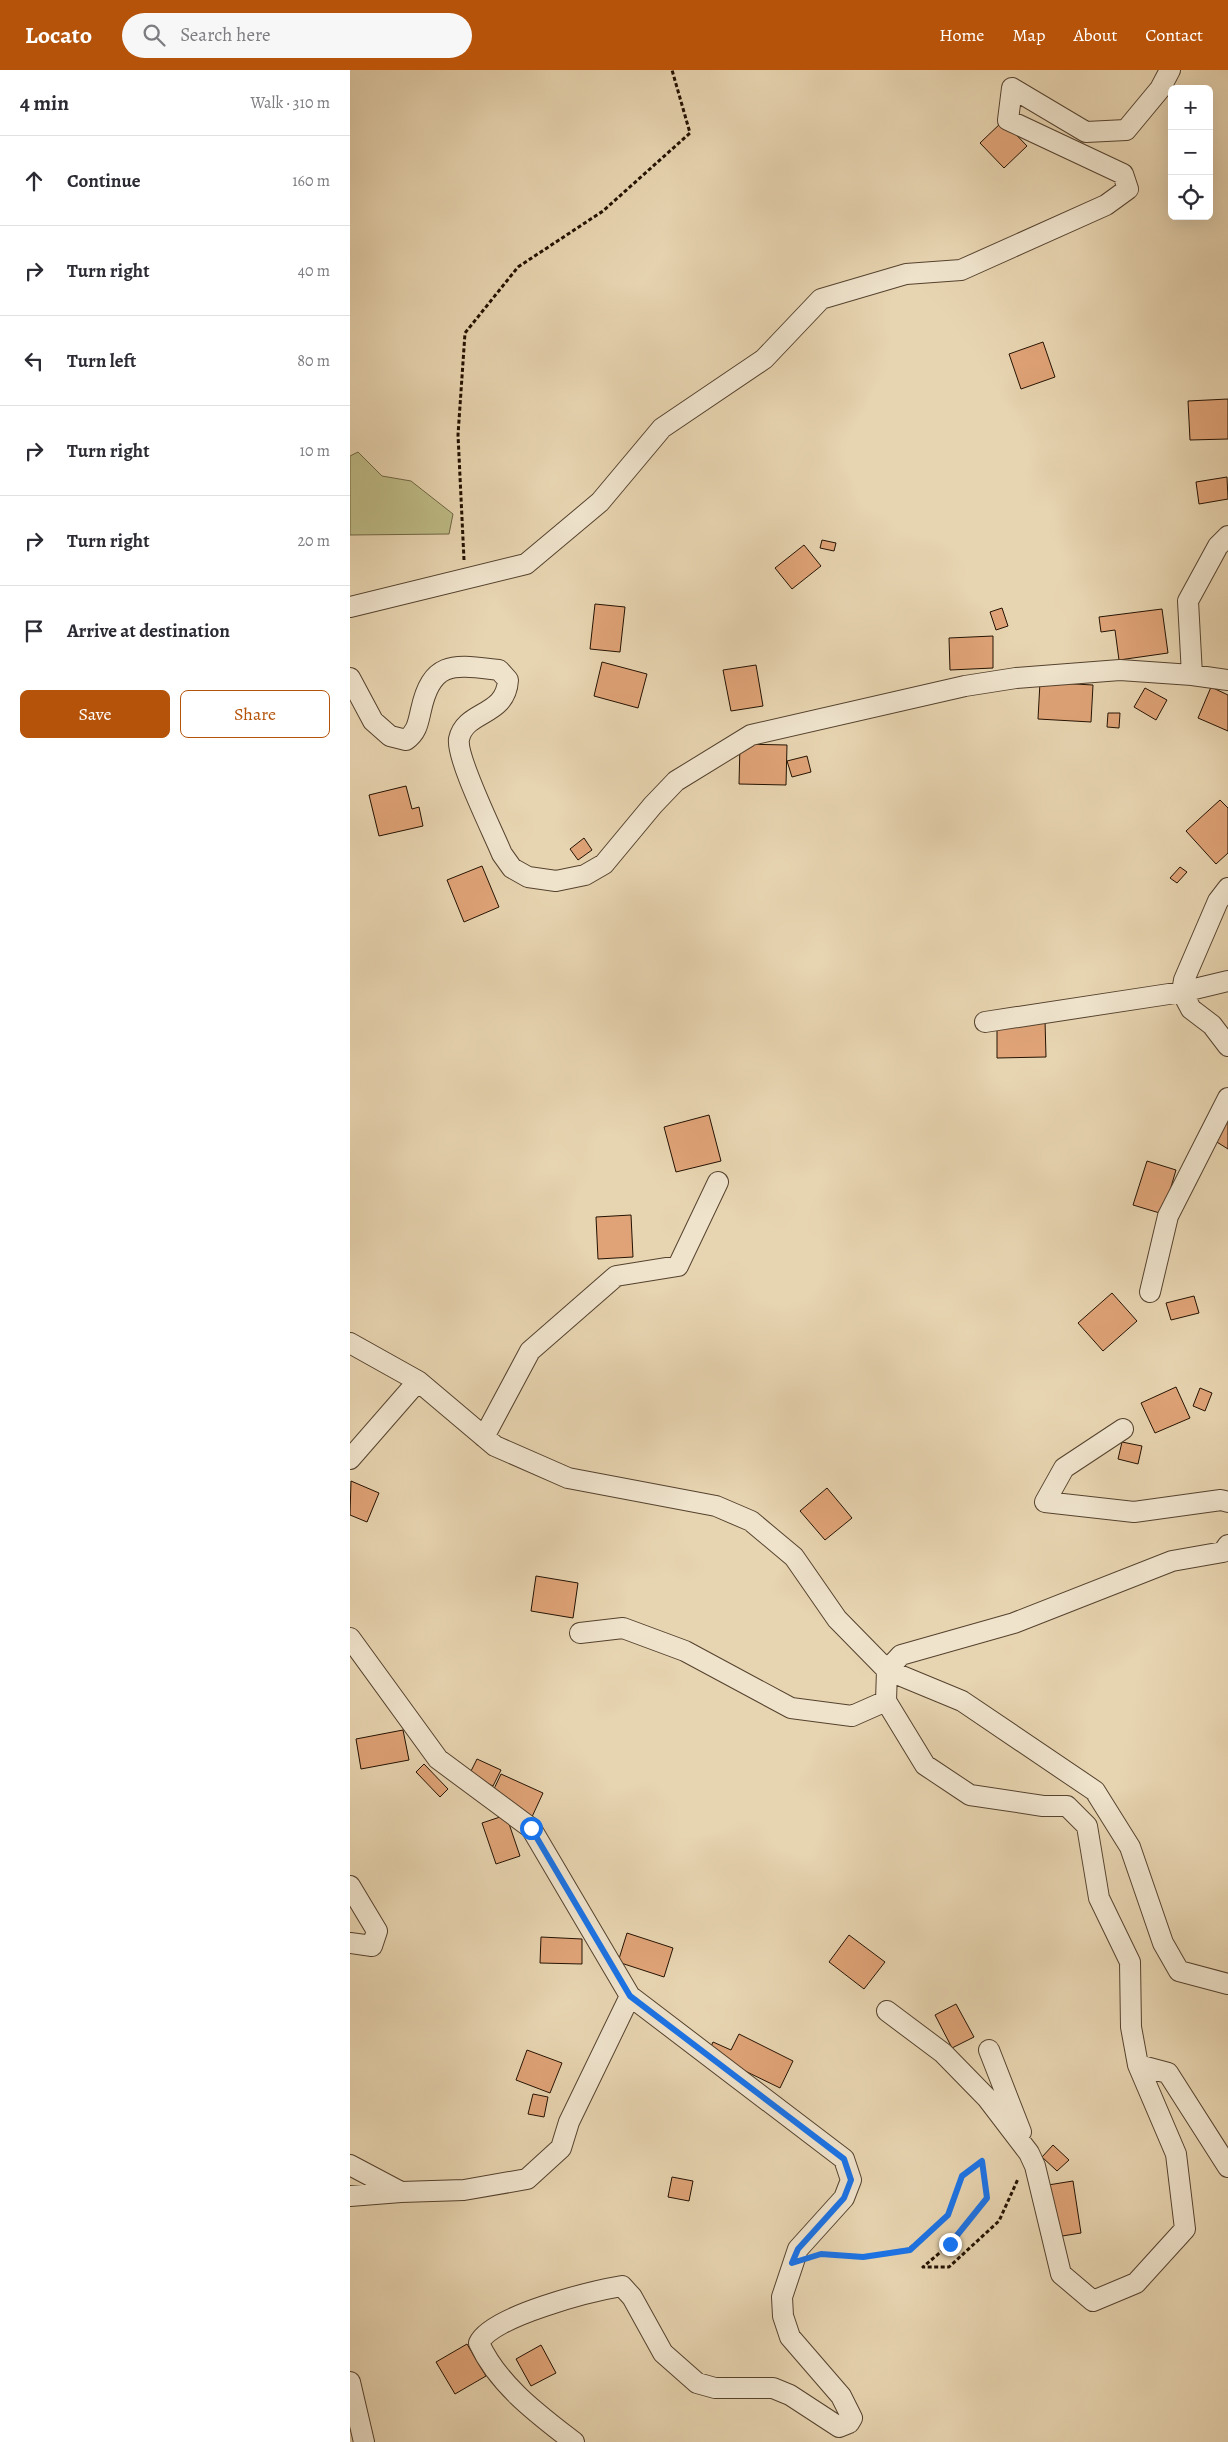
<!DOCTYPE html>
<meta charset="utf-8">
<style>
body{margin:0;font-family:Alegreya,serif;background:#f7f7f7;color:#2b2b33}
.controls{position:absolute;right:15px;top:15px;display:grid;overflow:hidden;border-radius:8px;box-shadow:0 5px 20px #0002}
.controls button{width:45px;height:45px;display:grid;place-items:center;padding:0;border:0;border-bottom:1px solid #e1e1e2;background:#fff;color:#2b2b33;font:25px sans-serif}
.stop{position:absolute;width:15px;height:15px;margin:-11px;border:4px solid #1a73e8;border-radius:50%;background:#fff}
.stop.end{background:#1a73e8;border-color:#fff;box-shadow:0 1px 5px #0008}
.list{margin:0;padding:0;list-style:none}
h2{display:flex;justify-content:space-between;align-items:center;height:65px;margin:0;padding:0 20px;font-size:21px}
h2 small{font-size:16px;font-weight:400;color:#7c7c81}
.list li{display:grid;grid-template-columns:32px 1fr auto;gap:15px;align-items:center;box-sizing:border-box;height:90px;padding:0 20px;border-top:1px solid #e1e1e2}
.list b{display:block;font-size:19px;white-space:nowrap}
.list em{font-size:16px;font-style:normal;color:#7c7c81}
.actions{display:flex;gap:10px;padding:15px 20px}
.actions a{flex:1;padding:11px 0;border:1px solid #b45309;border-radius:8px;text-align:center;font-size:18px;color:#b45309}
.actions .main{background:#b45309;color:#fff}
.icon{flex:none;width:28px;height:28px;fill:none;stroke:currentColor;stroke-width:2;stroke-linecap:round;stroke-linejoin:round}
.map{position:relative;flex:none;width:878px;height:2372px;overflow:hidden}
header{display:flex;align-items:center;gap:30px;box-sizing:border-box;height:70px;padding:0 25px;background:#b45309;color:#fff}
header strong{font-size:24px}
nav{display:flex;gap:28px;margin-inline-start:auto;font-size:18px}
.search{width:350px;height:45px;background:#f7f7f7;display:flex;align-items:center;gap:12px;box-sizing:border-box;padding:0 18px;border-radius:28px;color:#7c7c81;font-size:19px}
main{display:flex}
aside{flex:1;background:#fff}
.map>svg:first-child{display:block}
.green{fill:#bdbb86;stroke:#706644}
.building{fill:#dfa377;stroke:#241202}
.lines{fill:none;stroke-linecap:round;stroke-linejoin:round}
.minor-casing{stroke:#55422e;stroke-width:22}
.path{stroke:#241202;stroke-width:3;stroke-dasharray:4 2.5;stroke-linecap:butt}
.minor{stroke:#efe3cc;stroke-width:20}
.route{stroke:#1a73e8;stroke-width:6}
</style>
<header>
<strong>Locato</strong>
<div class="search"><svg class="icon" aria-label="search" viewBox="0 0 24 24"><circle cx="10" cy="10" r="6"/><path d="M15 15l6 6"/></svg>Search here</div>
<nav><a>Home</a><a>Map</a><a>About</a><a>Contact</a></nav>
</header>
<main>
<aside>
<h2>4 min<small>Walk · 310 m</small></h2>
<ul class="list">
<li><svg class="icon" aria-label="ahead" viewBox="0 0 24 24"><path d="M12 20V5M6 11l6-6 6 6"/></svg><div><b>Continue</b></div><em>160 m</em></li>
<li><svg class="icon" aria-label="right" viewBox="0 0 24 24"><path d="M7 20v-9h11M14 6l5 5-5 5"/></svg><div><b>Turn right</b></div><em>40 m</em></li>
<li><svg class="icon" aria-label="left" viewBox="0 0 24 24"><path d="M17 20v-9H6M10 6l-5 5 5 5"/></svg><div><b>Turn left</b></div><em>80 m</em></li>
<li><svg class="icon" aria-label="right" viewBox="0 0 24 24"><path d="M7 20v-9h11M14 6l5 5-5 5"/></svg><div><b>Turn right</b></div><em>10 m</em></li>
<li><svg class="icon" aria-label="right" viewBox="0 0 24 24"><path d="M7 20v-9h11M14 6l5 5-5 5"/></svg><div><b>Turn right</b></div><em>20 m</em></li>
<li><svg class="icon" aria-label="arrive" viewBox="0 0 24 24"><path d="M6 21V4h12l-3 4 3 4H6"/></svg><div><b>Arrive at destination</b></div></li>
</ul>
<div class="actions"><a class="main">Save</a><a>Share</a></div>
</aside>
<div class="map">
<svg width="878" height="2372" viewBox="0 0 878 2372">
<rect width="100%" height="100%" fill="#e7d4b0"/>
<filter id="stains"><feTurbulence type="fractalNoise" baseFrequency=".004" numOctaves="4"/><feColorMatrix values="0 0 0 0 .2 0 0 0 0 .09 0 0 0 0 .02 0 0 0 .5 -.17"/></filter>
<radialGradient id="worn" r=".72"><stop offset=".6" stop-color="#630" stop-opacity="0"/><stop offset="1" stop-color="#630" stop-opacity=".3"/></radialGradient>
<path class="green" d="M8 382 32 406 61 411 103 444 99 464 0 465V386Z"/>
<path class="building" d="M653 51 677 76 654 98 630 73Z
M693 272 705 307 671 319 659 284Z
M878 329V369L840 370 838 331Z
M877 407 878 429 849 434 846 412Z
M472 470 486 473 484 481 470 478Z
M454 475 471 496 442 519 425 498Z
M245 534 275 537 270 582 240 579Z
M652 538 658 556 646 560 640 542Z
M812 539 818 583 769 590 765 560 751 562 749 547Z
M643 566V598L600 600 599 568Z
M252 592 297 604 288 638 244 626Z
M406 595 413 636 381 641 373 600Z
M690 612 743 615 741 652 688 649Z
M861 617 878 625V661L848 648Z
M795 618 817 630 806 650 784 637Z
M758 643H770L769 658 757 657Z
M390 674 437 675 436 715 389 714Z
M457 686 461 702 442 707 437 691Z
M56 716 62 739 69 737 73 756 29 766 19 725Z
M870 730 878 738V783L866 794 836 761Z
M234 768 242 780 228 790 220 779Z
M132 796 149 837 114 852 97 810Z
M830 797 837 802 827 813 820 808Z
M695 950 696 987 647 988V951Z
M878 1043V1079L862 1069Z
M359 1045 371 1091 326 1102 314 1057Z
M797 1091 826 1100 813 1144 783 1135Z
M281 1145 283 1187 248 1189 246 1147Z
M762 1223 787 1251 753 1281 728 1253Z
M844 1226 849 1243 821 1250 816 1233Z
M826 1317 840 1348 805 1363 791 1333Z
M850 1318 862 1323 855 1341 843 1336Z
M772 1372 792 1376 788 1394 768 1389Z
M1 1411 29 1423 17 1452 0 1445Z
M477 1418 502 1448 475 1470 450 1441Z
M186 1506 228 1513 223 1548 181 1541Z
M53 1660 59 1690 11 1699 6 1669Z
M127 1689 151 1700 143 1716 119 1705Z
M74 1694 98 1719 90 1727 66 1702Z
M151 1704 193 1723 181 1749 152 1736 156 1727 143 1721Z
M156 1745 170 1786 146 1794 132 1753Z
M277 1863 323 1878 314 1907 268 1892Z
M499 1865 535 1892 514 1919 479 1892Z
M191 1867 232 1869V1894L190 1893Z
M606 1934 624 1967 602 1978 585 1945Z
M389 1964 443 1991 430 2018 358 1983 363 1972 381 1980Z
M177 1980 212 1993 200 2023 166 2010Z
M183 2024 198 2027 194 2047 178 2044Z
M703 2075 719 2090 707 2101 692 2087Z
M322 2107 343 2111 339 2131 318 2127Z
M723 2111 731 2163 706 2167 698 2115Z
M117 2274 136 2306 105 2324 86 2292Z
M191 2275 206 2303 181 2316 166 2289Z"/>
<g class="lines">
<defs>
<path id="minor" d="M0 537 176 494 250 432 312 358 414 289 471 229 556 204 611 200 756 135 778 119 773 104 658 50 662 18 736 62 776 60 810 19 820 0
M842 605 838 531 868 476 878 466
M0 608 23 651 40 666 56 670C67 662 68 653 71 640 82 589 105 595 149 600L158 610C156 647 115 640 109 669 106 688 143 762 152 784L162 798 178 807 206 811 235 805 254 794 303 735 326 711 401 665 615 616 666 608 770 600 842 605 878 610
M878 818 868 831 834 910 832 922 841 939 862 955 878 976
M635 952 832 922 878 911
M800 1222 818 1146 878 1028
M0 1273 68 1311 145 1376 218 1408 366 1436 401 1451 444 1487 487 1549 537 1600 612 1631 745 1721 780 1777 813 1873 829 1901 878 1914
M773 1359 714 1398 695 1432 784 1442 871 1430 878 1432
M134 1367 180 1281 266 1206 328 1196 368 1112
M0 1389 68 1311
M230 1563 273 1558 335 1581 441 1638 502 1646 536 1631
M0 1568 88 1689 181 1758 280 1926 219 2052 211 2078 177 2109 114 2120 51 2122 0 2126
M0 1816 27 1861 22 1876 0 1873
M537 1941 593 1983 637 2028 679 2083 685 2096 711 2204 743 2231 786 2213 835 2159 826 2084 788 1995 818 2003 878 2097
M639 1980 671 2062
M788 1995 781 1957 780 1892 749 1828 737 1756 717 1736H693L620 1725 575 1695 536 1631 537 1600 551 1585 664 1553 822 1491 873 1482 878 1475
M0 2095 51 2122
M0 2312 14 2372
M224 2372C189 2345 148 2315 129 2273 141 2246 242 2221 272 2216L282 2227 313 2283 347 2313 365 2318H423L440 2325 489 2357 499 2353 502 2348 491 2326 440 2267 433 2246 432 2227 448 2179 494 2128 501 2110 494 2089 280 1926"/>
</defs>
<use href="#minor" class="minor-casing"/>
<path class="path" d="M114 490 108 365 115 263 168 197 253 141 340 63 322 0
M470 2184 513 2187 559 2179 598 2145 612 2106 632 2091 637 2128 600 2174 573 2197H599L649 2151 668 2109"/>
<use href="#minor" class="minor"/>
</g>
<g class="lines">
<path class="route" d="M181 1758 280 1926 494 2089 501 2110 494 2128 448 2179 442 2193 471 2184 513 2187 560 2180 598 2145 612 2106 632 2091 637 2128 600 2174"/>
</g>
<rect width="100%" height="100%" filter="url(#stains)"/>
<rect width="100%" height="100%" fill="url(#worn)"/>
</svg>
<div class="controls">
<button>+</button>
<button>−</button>
<button><svg class="icon" aria-label="locate" viewBox="0 0 24 24"><circle cx="12" cy="12" r="6"/><path d="M12 2v4M12 18v4M2 12h4M18 12h4"/></svg></button>
</div>
<div class="stop" style="left:181px;top:1758px"></div>
<div class="stop end" style="left:600px;top:2174px"></div>
</div>
</main>
